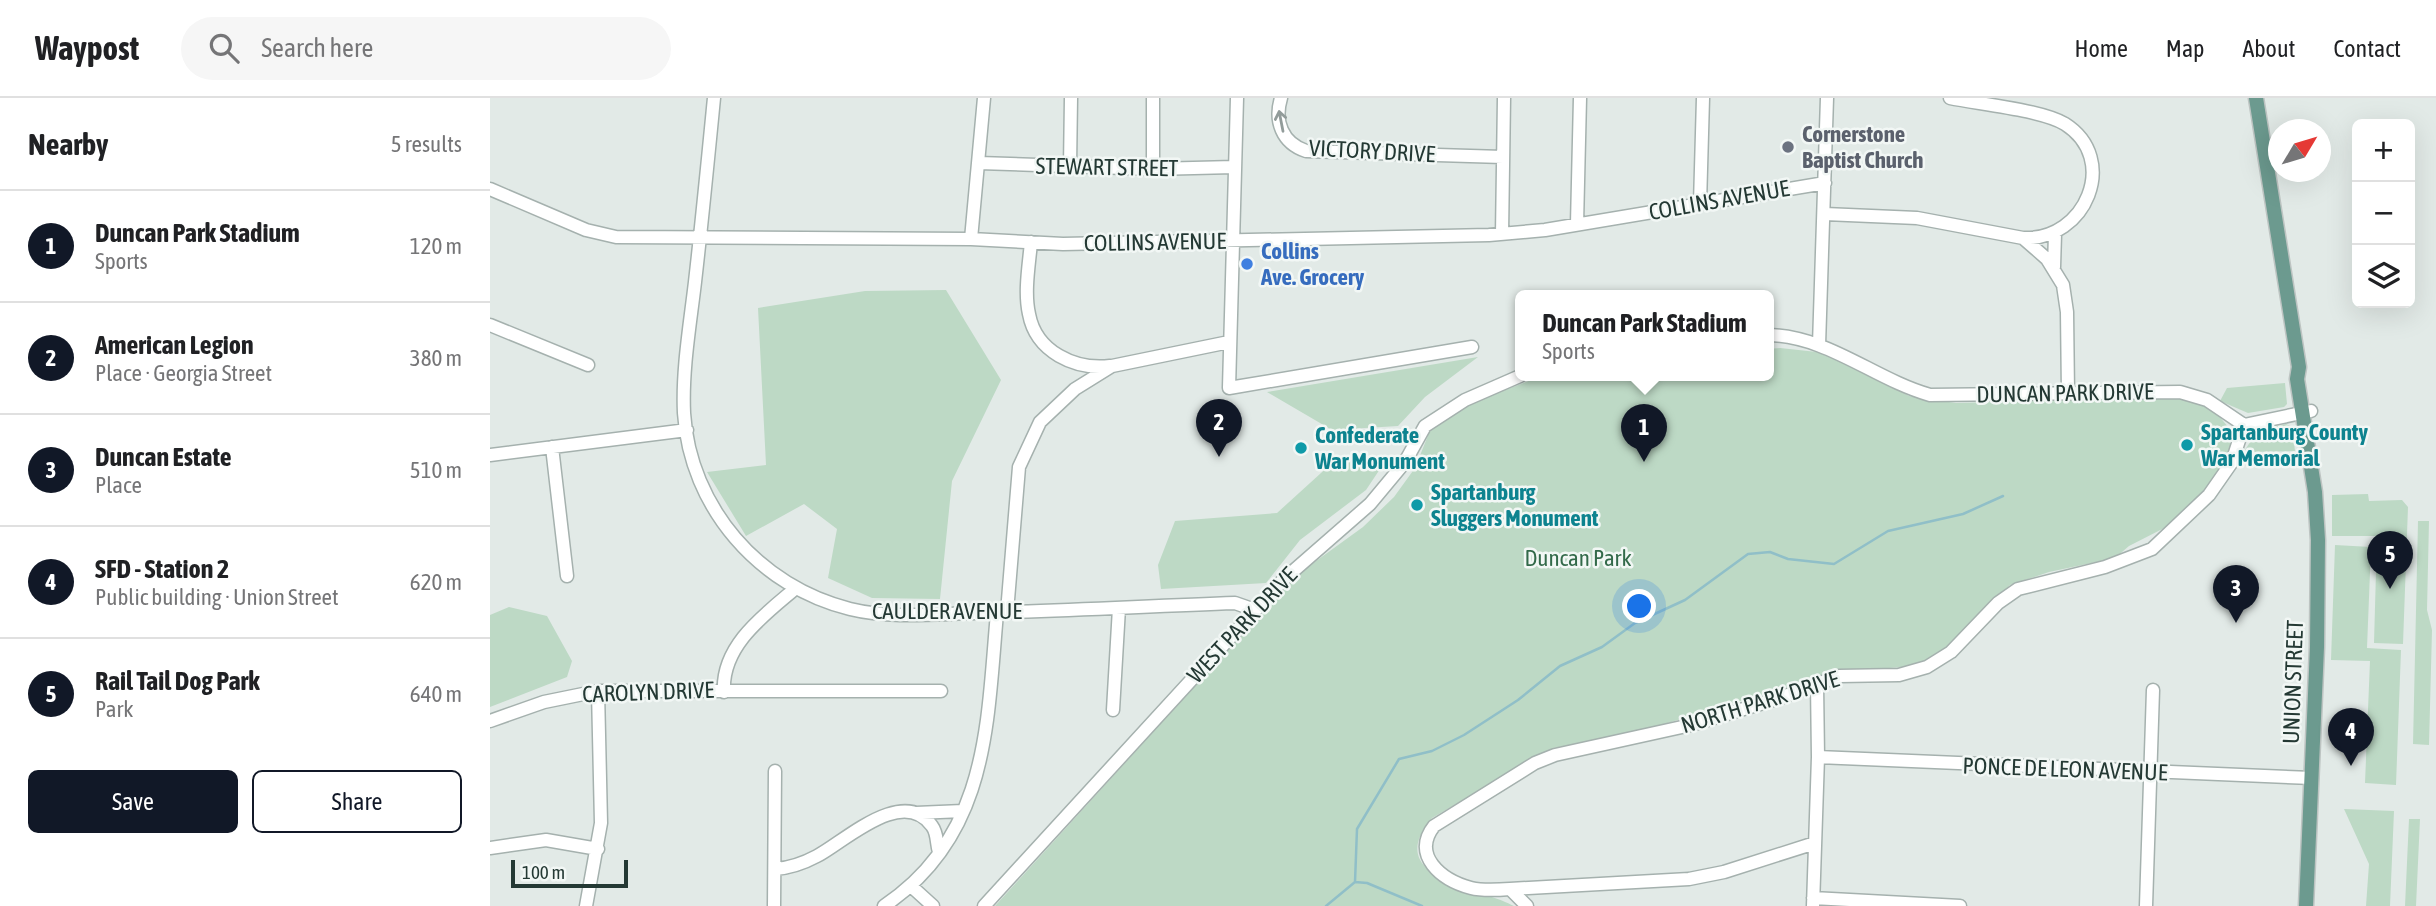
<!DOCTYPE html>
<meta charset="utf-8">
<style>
body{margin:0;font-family:"Asap Condensed",sans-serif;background:#f6f6f6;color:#202124}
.controls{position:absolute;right:21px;top:21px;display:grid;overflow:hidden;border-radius:10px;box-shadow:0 7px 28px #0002}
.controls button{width:63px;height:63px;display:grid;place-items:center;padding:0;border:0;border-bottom:2px solid #e0e0e0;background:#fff;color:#202124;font:35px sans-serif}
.compass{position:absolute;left:1778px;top:21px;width:63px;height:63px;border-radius:50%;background:#fff;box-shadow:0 7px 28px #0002;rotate:52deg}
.scale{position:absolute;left:21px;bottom:18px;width:117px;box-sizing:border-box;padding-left:7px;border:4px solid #243934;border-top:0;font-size:19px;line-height:24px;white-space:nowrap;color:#243934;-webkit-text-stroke:5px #f2f7f5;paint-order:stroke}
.you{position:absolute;left:1150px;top:509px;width:24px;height:24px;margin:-18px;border:5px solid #fff;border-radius:50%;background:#1a73e8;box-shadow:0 0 0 10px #1a73e833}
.badge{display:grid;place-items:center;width:46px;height:46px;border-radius:50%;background:#111827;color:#fff;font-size:23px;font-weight:700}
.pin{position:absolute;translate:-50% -58px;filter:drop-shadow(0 2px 4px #0008)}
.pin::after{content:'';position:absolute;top:37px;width:24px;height:21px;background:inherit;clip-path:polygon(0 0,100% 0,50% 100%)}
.popup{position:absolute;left:1025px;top:192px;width:259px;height:91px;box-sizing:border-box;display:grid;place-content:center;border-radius:10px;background:#fff;filter:drop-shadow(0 2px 5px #0005);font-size:23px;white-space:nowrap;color:#757577}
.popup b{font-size:26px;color:#202124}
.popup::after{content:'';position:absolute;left:50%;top:100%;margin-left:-14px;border:14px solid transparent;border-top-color:#fff}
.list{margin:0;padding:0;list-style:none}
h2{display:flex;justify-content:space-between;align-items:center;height:91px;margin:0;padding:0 28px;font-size:30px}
h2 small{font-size:23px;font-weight:400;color:#757577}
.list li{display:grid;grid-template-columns:46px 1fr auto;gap:21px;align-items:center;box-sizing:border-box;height:112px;padding:0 28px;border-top:2px solid #e0e0e0}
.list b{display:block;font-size:26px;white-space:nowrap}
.list p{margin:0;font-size:23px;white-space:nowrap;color:#757577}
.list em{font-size:23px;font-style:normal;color:#757577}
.actions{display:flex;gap:14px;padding:21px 28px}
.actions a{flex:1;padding:16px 0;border:2px solid #111827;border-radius:10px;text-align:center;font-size:24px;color:#111827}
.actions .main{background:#111827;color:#fff}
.icon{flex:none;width:38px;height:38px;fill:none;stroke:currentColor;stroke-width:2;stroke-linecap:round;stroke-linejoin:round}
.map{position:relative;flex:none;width:1946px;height:808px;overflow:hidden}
header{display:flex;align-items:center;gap:42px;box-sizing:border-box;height:98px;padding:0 35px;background:#fff;border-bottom:2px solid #e0e0e0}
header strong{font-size:33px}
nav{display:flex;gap:38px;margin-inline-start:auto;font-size:24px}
.search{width:490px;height:63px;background:#f6f6f6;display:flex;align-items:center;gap:18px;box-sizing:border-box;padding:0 24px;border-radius:38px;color:#757577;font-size:26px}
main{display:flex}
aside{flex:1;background:#fff}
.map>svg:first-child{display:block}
.green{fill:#bdd9c5}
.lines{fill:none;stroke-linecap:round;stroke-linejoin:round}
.stream{stroke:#90bfc8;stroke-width:2.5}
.minor-casing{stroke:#a5b1ae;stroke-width:15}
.major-casing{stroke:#bdc4c2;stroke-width:17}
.minor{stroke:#fff;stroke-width:12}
.major{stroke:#6c9a8f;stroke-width:14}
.oneway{stroke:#929c9a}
.worship-dot{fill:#6b7280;stroke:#f2f7f5;stroke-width:2.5}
.shop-dot{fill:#3f7fe0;stroke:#f2f7f5;stroke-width:2.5}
.culture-dot{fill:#0f9aa8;stroke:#f2f7f5;stroke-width:2.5}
.labels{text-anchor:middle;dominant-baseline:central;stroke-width:5;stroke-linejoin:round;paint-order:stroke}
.worship-label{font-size:23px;font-weight:bold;fill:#5b616d;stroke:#f2f7f5;text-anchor:start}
.street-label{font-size:23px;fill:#243934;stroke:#f2f7f5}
.shop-label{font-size:23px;font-weight:bold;fill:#366cbe;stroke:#f2f7f5;text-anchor:start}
.culture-label{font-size:23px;font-weight:bold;fill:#0d838f;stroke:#f2f7f5;text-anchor:start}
.park-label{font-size:23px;fill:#336a4a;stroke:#f2f7f5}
</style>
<header>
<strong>Waypost</strong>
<div class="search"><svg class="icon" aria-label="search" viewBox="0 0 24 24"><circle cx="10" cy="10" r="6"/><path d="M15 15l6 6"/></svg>Search here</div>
<nav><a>Home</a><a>Map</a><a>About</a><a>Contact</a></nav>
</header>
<main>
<aside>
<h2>Nearby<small>5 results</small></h2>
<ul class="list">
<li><span class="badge">1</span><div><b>Duncan Park Stadium</b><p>Sports</p></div><em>120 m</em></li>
<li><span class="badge">2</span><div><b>American Legion</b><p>Place · Georgia Street</p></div><em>380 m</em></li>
<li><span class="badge">3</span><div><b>Duncan Estate</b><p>Place</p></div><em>510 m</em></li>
<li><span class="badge">4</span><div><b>SFD - Station 2</b><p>Public building · Union Street</p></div><em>620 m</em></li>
<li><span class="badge">5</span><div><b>Rail Tail Dog Park</b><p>Park</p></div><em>640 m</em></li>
</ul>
<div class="actions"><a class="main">Save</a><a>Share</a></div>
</aside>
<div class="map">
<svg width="1946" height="808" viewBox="0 0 1946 808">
<rect width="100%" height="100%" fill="#e2eae7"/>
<path class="green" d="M456 192 511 282 462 383 450 501 382 500 338 480 347 431 314 406 256 438 217 374 276 367 268 210 375 193Z
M1290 250 1327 254 1377 275 1419 298 1466 305 1688 299 1723 311 1739 330 1741 353 1715 394 1684 425 1639 448 1625 460 1559 474 1520 487 1462 546 1440 561 1413 569 1346 574 1138 637 1063 650 942 720C890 781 990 789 1024 808H505L804 479 873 429 904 399 925 370 941 330 984 304 1049 279 1278 278V251Z
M988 259 935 299 908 328 842 332 777 294Z
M1795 285 1797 306 1794 309 1758 315 1730 303 1737 290Z
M1796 326 1802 329 1805 353 1754 354C1765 334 1774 331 1796 326Z
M898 359 876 392 810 442 776 485 671 491 668 467 685 423 787 415 842 365Z
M1878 396 1879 403 1912 402 1918 409 1913 546 1884 545 1887 438H1842V397Z
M1928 423H1939L1937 512 1942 532 1939 647 1923 646Z
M1845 447 1881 449 1877 550 1911 552 1906 687 1875 685 1880 563 1841 562Z
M19 509 57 518 82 563 77 579 0 609V517Z
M1854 711 1904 713 1900 808H1876L1879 766Z
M1919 721H1930L1926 808H1915Z"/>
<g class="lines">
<path class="stream" d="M865 784 867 731 909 661 942 653 974 637 1028 602 1070 568 1112 549 1145 525 1195 502 1258 456 1280 454 1298 461 1344 466 1398 433 1473 416 1513 398
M836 808 865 784 877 785 932 808"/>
<defs>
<path id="minor" d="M224 0C218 61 212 123 205 184 200 227 192 272 194 315 200 410 270 489 360 511 401 521 445 516 486 515 573 513 659 508 745 505L765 512
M747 0 739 290 982 249
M791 0C784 23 792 45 816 53L1013 59
M1460 0C1489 6 1552 12 1575 26 1630 61 1596 143 1533 140
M489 65 663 71 744 69
M580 69 581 0
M663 71V0
M0 91 96 132 126 139 481 141 573 146 999 137 1055 132 1335 85
M1210 106 1213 0
M1335 116 1427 120 1533 140 1557 161 1573 187 1577 214 1578 296
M1087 126 1090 0
M1012 136 1014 0
M481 141 494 0
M541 144C539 167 534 194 539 216 546 254 585 272 620 268
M1564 169 1565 136
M0 227 98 267
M1278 237C1338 238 1384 281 1440 297L1690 294 1717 302 1754 327 1821 313
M1329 247 1337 0
M62 349 77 478
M0 357 197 332
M517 514 529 369 550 324 585 291 622 268 739 244
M234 594C231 548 274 517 306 490
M623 612 629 510
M0 623 54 604 108 593H451
M1328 659 1822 680
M426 715 473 713
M0 750 56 742 108 751
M285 771C300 770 314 765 327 758 354 744 413 687 442 728 448 736 446 745 449 754
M421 788 443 808
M1020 791 1199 781 1234 774 1325 745
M1323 800 1470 808
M96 808 111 725 108 593
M284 808 285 673
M394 808C499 738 497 626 507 515
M494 808 793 482 880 406 915 364 935 328 975 302 1030 278
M1037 808 1020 791C1007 792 993 793 981 790 951 782 921 757 944 728L1045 665 1065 657 1201 627 1290 600 1349 578 1409 577 1437 569 1461 554 1508 505 1528 491 1615 469 1662 451 1719 397 1742 364 1754 327
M1323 808 1328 659 1327 586
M1656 808 1663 592"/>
<path id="major" d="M1766 0 1809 269 1807 281 1825 394 1828 442 1827 549 1816 808"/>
</defs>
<use href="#minor" class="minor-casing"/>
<use href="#major" class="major-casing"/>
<use href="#minor" class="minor"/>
<use href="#major" class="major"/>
</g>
<defs><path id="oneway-shaft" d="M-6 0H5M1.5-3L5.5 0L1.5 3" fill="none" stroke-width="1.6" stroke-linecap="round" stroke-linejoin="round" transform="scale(1.75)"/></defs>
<use class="oneway" href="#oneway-shaft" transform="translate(791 23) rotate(-101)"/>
<circle class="worship-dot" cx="1298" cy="49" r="7"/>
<circle class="shop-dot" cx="757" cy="166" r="7"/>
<g class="culture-dot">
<circle cx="1697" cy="347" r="7"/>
<circle cx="811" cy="350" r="7"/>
<circle cx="927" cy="407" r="7"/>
</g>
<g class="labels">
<g class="worship-label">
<text x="1312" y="36">Cornerstone<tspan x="1312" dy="26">Baptist Church</tspan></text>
</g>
<g class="street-label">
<text transform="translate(882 53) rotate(3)">VICTORY DRIVE</text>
<text transform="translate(617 69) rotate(1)">STEWART STREET</text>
<text transform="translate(1229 102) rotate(-10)">COLLINS AVENUE</text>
<text transform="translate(665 144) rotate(-1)">COLLINS AVENUE</text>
<text transform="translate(1575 295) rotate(-1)">DUNCAN PARK DRIVE</text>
<text x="457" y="513">CAULDER AVENUE</text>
<text transform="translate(752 527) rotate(-47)">WEST PARK DRIVE</text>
<text transform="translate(1803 584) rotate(-88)">UNION STREET</text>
<text transform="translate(158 594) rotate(-2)">CAROLYN DRIVE</text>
<text transform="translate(1270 604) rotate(-17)">NORTH PARK DRIVE</text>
<text transform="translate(1575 671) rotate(2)">PONCE DE LEON AVENUE</text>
</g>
<g class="shop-label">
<text x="771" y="153">Collins<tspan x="771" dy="26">Ave. Grocery</tspan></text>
</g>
<g class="culture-label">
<text x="1711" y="334">Spartanburg County<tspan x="1711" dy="26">War Memorial</tspan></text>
<text x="825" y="337">Confederate<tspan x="825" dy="26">War Monument</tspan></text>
<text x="941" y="394">Spartanburg<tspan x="941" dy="26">Sluggers Monument</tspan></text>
</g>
<g class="park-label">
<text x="1088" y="460">Duncan Park</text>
</g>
</g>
</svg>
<div class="controls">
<button>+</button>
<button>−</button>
<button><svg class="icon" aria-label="layers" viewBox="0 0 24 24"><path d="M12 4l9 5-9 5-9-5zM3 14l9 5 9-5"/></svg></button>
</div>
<svg class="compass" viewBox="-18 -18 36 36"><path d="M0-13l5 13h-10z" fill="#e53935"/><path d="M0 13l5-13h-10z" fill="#757577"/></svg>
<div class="scale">100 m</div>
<div class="you"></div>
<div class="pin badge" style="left:1154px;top:364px">1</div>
<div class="popup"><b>Duncan Park Stadium</b>Sports</div>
<div class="pin badge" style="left:729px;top:359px">2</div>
<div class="pin badge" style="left:1746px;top:525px">3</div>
<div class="pin badge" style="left:1861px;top:668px">4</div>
<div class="pin badge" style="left:1900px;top:491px">5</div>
</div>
</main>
